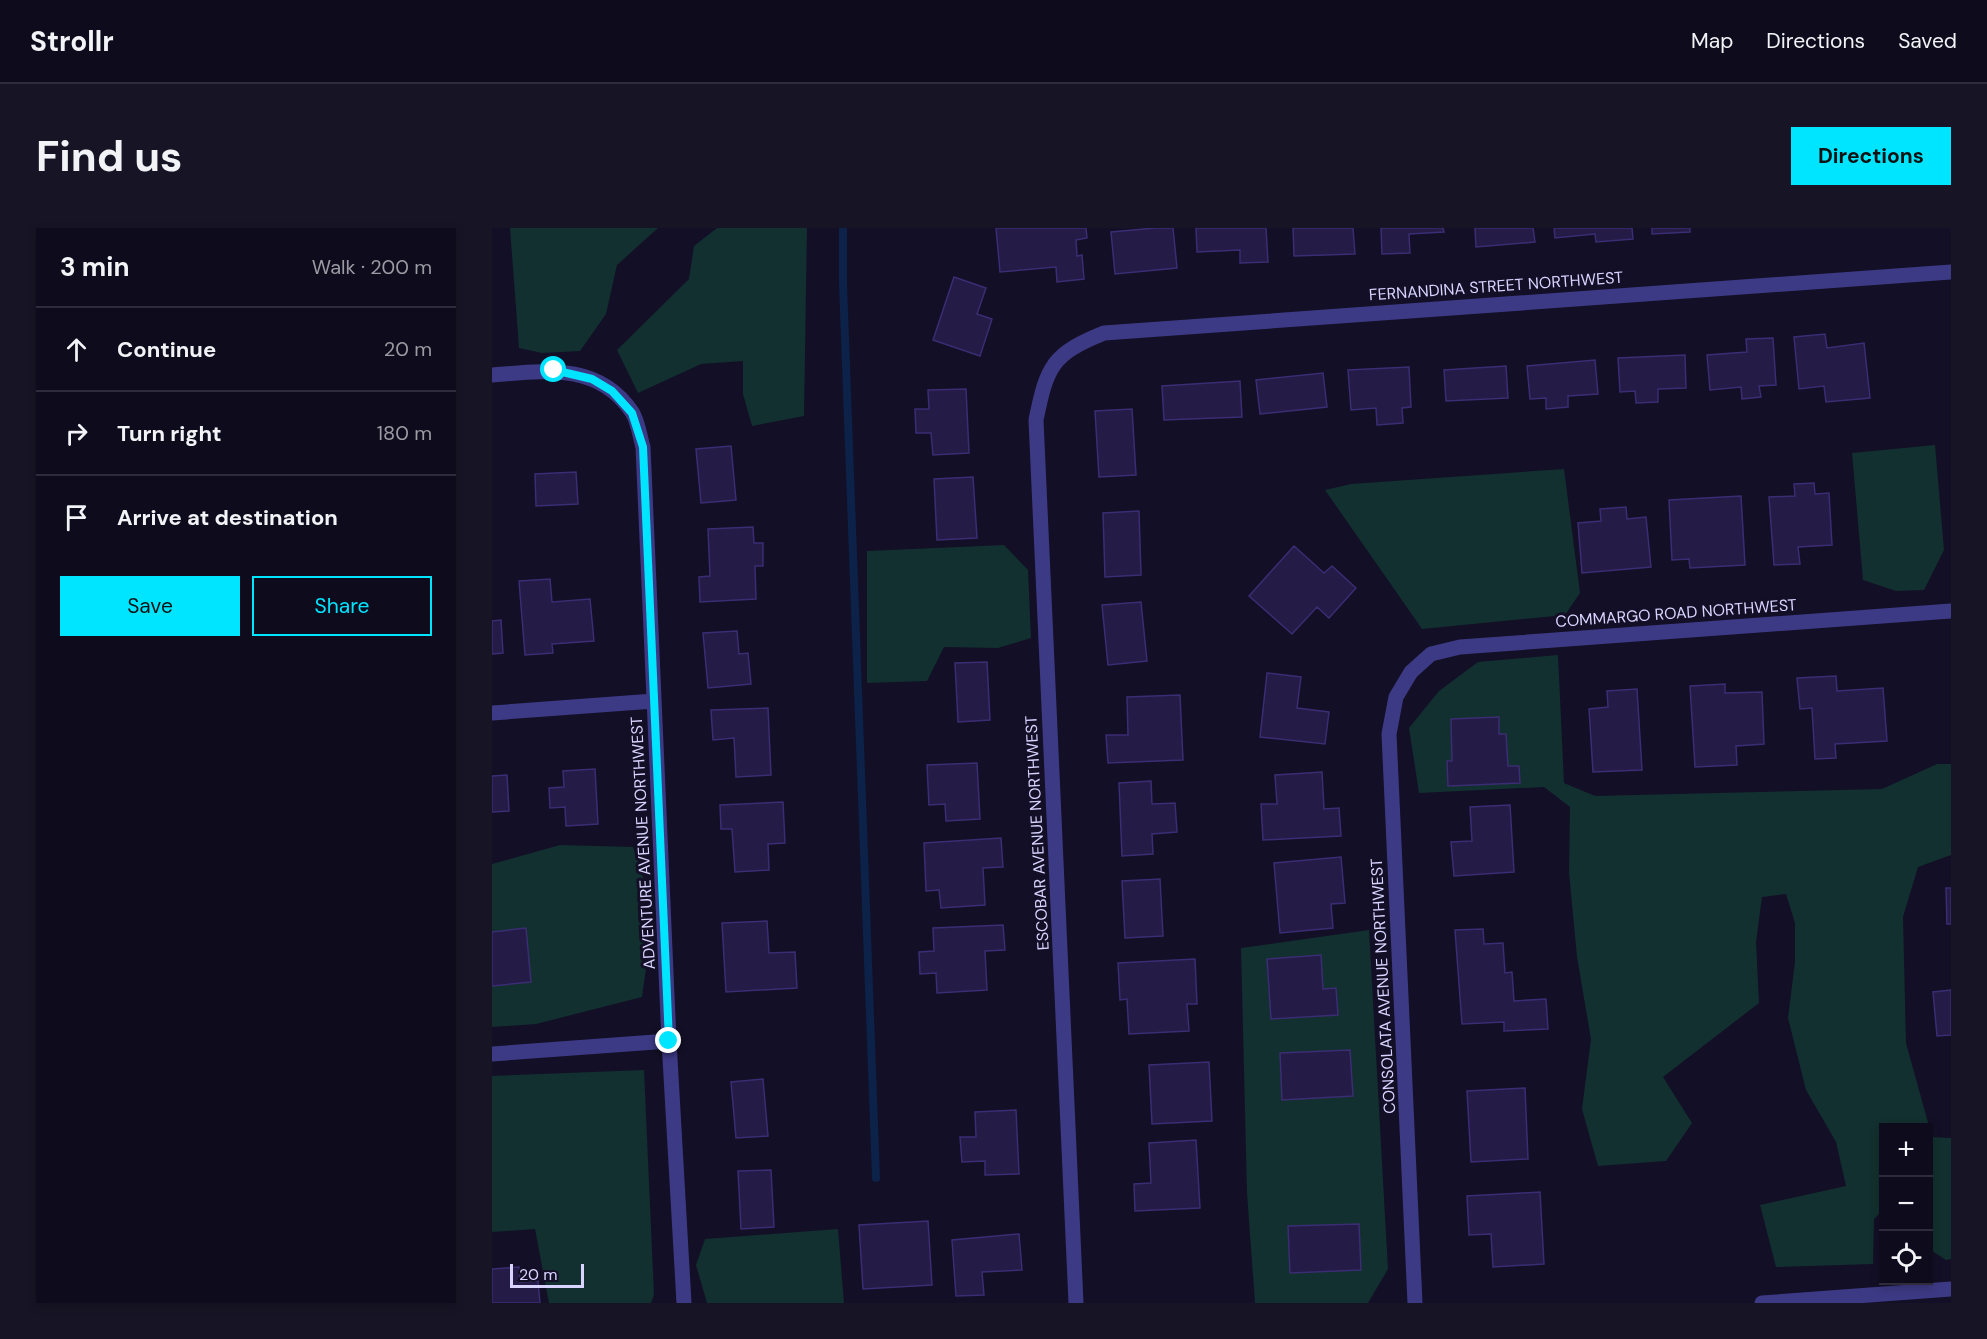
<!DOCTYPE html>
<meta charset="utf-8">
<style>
body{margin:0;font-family:"DM Sans",sans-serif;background:#171425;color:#f1f3f6}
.controls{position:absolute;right:18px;bottom:18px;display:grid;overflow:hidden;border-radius:0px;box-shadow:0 3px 9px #0003}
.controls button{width:54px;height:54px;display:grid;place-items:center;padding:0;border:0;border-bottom:2px solid #2e2b3b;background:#0e0b1c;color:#f1f3f6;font:30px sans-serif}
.scale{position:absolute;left:18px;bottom:15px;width:74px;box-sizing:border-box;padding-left:6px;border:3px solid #d9d4ff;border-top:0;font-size:16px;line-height:21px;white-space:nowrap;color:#d9d4ff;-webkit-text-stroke:4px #130f26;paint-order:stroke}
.stop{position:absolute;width:18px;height:18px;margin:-14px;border:4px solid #00e5ff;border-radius:50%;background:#fff}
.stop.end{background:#00e5ff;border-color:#fff;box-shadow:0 2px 6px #0008}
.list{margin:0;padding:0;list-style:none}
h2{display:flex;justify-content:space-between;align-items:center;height:78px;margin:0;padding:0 24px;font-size:26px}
h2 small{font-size:20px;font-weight:400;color:#9b9ba3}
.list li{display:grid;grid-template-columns:39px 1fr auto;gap:18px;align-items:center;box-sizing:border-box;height:84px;padding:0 24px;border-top:2px solid #2e2b3b}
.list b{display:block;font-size:22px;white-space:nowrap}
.list em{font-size:20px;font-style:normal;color:#9b9ba3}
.actions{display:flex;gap:12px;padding:18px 24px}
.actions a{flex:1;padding:14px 0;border:2px solid #00e5ff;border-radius:0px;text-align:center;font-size:21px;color:#00e5ff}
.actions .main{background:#00e5ff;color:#111}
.icon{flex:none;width:33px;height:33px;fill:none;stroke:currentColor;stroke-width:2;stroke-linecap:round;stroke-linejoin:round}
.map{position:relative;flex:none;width:1459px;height:1075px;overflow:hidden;border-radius:0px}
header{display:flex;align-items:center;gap:36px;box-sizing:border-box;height:84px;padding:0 30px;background:#0e0b1c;border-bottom:2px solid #2e2b3b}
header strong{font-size:28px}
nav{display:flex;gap:33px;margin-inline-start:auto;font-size:21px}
.intro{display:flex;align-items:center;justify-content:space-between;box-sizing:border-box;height:144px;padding:0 36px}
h1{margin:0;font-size:42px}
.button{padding:15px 27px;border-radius:0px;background:#00e5ff;color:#111;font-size:21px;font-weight:700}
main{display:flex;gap:36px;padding:0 36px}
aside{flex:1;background:#0e0b1c;border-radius:0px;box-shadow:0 3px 9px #0003}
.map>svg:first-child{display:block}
.green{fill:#12302f}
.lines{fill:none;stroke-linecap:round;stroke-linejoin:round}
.stream{stroke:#0c2248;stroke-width:8}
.building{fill:#241b47;stroke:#3b2d73;stroke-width:1.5}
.street{stroke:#3d3a85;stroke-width:15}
.route{stroke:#00e5ff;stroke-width:8}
.labels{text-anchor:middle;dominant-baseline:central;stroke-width:6;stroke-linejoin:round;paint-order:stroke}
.street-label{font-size:16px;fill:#d9d4ff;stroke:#130f26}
</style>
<header>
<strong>Strollr</strong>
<nav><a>Map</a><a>Directions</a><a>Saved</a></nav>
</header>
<div class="intro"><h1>Find us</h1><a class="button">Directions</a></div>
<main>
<aside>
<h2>3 min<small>Walk · 200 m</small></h2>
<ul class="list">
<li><svg class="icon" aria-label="ahead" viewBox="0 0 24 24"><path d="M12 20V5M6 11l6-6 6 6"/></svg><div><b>Continue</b></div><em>20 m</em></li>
<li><svg class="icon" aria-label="right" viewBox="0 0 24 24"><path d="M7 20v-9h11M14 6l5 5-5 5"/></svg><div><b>Turn right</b></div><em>180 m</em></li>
<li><svg class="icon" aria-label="arrive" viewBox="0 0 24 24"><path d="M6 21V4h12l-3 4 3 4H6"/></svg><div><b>Arrive at destination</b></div></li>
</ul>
<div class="actions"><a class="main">Save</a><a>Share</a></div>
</aside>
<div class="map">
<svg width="1459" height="1075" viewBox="0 0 1459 1075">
<rect width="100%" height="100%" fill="#130f26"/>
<path class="green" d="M18 0H166L125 37 114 86 88 123 50 125 27 120Z
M225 0H315L312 188 260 198 251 166V133L209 136 146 165 125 122 197 51 202 18Z
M1443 217 1452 322 1432 362 1404 363 1371 352 1360 225Z
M1072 241 1088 365 1073 387 930 401 833 262 859 256Z
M512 317 536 342 539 410 506 420 452 419 435 453 375 455V323Z
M1066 427 1072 555 1103 568 1390 561 1445 536H1459V627L1426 639 1411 689 1414 815 1440 909 1459 910V1031L1454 1032 1437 1021 1436 900H1392L1391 982 1382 991 1381 1036 1284 1039 1268 977 1354 958 1344 914 1314 862 1296 790 1303 734V695L1294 666 1270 669 1264 714 1267 775 1171 849 1200 895 1174 933 1106 938 1090 881 1099 811 1085 729 1077 644 1078 579 1052 559 927 565 917 500 947 463 986 434Z
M68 617 141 619 162 683 150 769 44 796 0 799V636Z
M877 702 896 1041 876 1075H763L755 965 749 720Z
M152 842 162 1067 159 1075H57L43 1001 0 1004V848Z
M346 1001 352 1075H215L204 1037 213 1011Z"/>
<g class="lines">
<path class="stream" d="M351 0V56L384 950"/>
</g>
<path class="building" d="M504 0H594L595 10 584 12 585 28 590 27 592 51 565 54 564 39 508 44Z
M663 0H681L685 40 623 46 619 4Z
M704 0H774L776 34 748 35V22L705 24Z
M801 0H861L863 26 802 28Z
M889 0H951L952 4 917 6 918 25 890 26Z
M983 0H1041L1043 14 984 19Z
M1062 0H1140L1141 11 1104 14 1103 6 1063 10Z
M1160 0H1198V4L1160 6Z
M462 49 494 60 485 86 500 91 488 128 441 112Z
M1333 106 1335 120 1372 115 1378 170 1334 174 1332 158 1307 161 1302 109Z
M1281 110 1284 157 1267 158 1269 169 1250 171 1249 159 1218 162 1215 127 1255 124 1254 111Z
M1193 127 1194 160 1166 161V174L1144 175 1143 163 1128 164 1126 130Z
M1103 132 1106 166 1076 168V179L1054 181V170L1038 171 1035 138Z
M1014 138 1016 170 954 173 952 142Z
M917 139 919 179 910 180 911 195 885 197 884 180 859 182 856 142Z
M831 145 835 179 768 186 764 152Z
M748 153 750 189 672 192 670 158Z
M474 161 477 225 441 227 439 205H424L423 181H437L436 162Z
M640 181 644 247 607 249 603 183Z
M239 218 244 272 209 275 204 221Z
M84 244 86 276 44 278 43 246Z
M481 249 485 310 445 312 442 251Z
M1322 255 1323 266 1337 265 1340 317 1306 319 1308 336 1282 337 1277 269 1303 268 1302 256Z
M1249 268 1253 337 1198 340 1197 331 1180 332 1177 272Z
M1134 279 1135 291 1154 289 1159 339 1090 345 1086 295 1109 293 1108 281Z
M647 283 649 347 613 349 611 285Z
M261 299 262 315H271V338H263L264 371 208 374 207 349 218 348 216 301Z
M802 318 832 345 840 338 864 360 837 390 825 379 800 406 757 368Z
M58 351 60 374 98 371 102 413 60 416 61 425 33 427 27 353Z
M649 374 655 433 616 437 610 377Z
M9 392 11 425 0 426V393Z
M245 403 247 426 256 425 259 456 216 460 211 405Z
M495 434 498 492 466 494 463 435Z
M775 445 809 449 805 480 837 484 833 516 768 509Z
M1344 448 1345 463 1391 460 1395 513 1343 516 1344 530 1323 531 1320 480 1308 481 1305 450Z
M1233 456V465L1270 464 1272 516 1244 518 1245 537 1203 539 1198 458Z
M1145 461 1150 542 1101 544 1097 481 1116 479 1115 463Z
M688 467 691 532 616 535 614 507H636L635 469Z
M276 480 279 547 244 549 242 510 221 512 219 482Z
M1007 489V506H1014L1016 538H1027L1028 555 956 558 955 533H960L959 491Z
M485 535 488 591 454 593 453 576 437 577 435 537Z
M103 541 106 596 74 598 73 579 58 580 57 560 72 559 71 543Z
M830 544 832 581 847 580 849 608 771 612 769 576H785L783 547Z
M15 547 17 583 0 584V548Z
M659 553 660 576 683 575 685 604 660 606 661 626 630 628 627 555Z
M291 574 293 615 276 616 277 642 243 644 240 601H229L228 577Z
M1018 577 1022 644 962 648 959 614 980 613 978 579Z
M509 610 511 639 491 640 493 677 449 680 447 662 434 663 432 615Z
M849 629 853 675 839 676 841 700 788 705 782 635Z
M668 651 671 708 633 710 630 653Z
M1454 660H1459V696H1455Z
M275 693 277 725 303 724 305 760 234 764 230 695Z
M511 697 513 722 493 723 495 762 445 765 444 745 428 746 427 724 442 723 441 700Z
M34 700 39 754 0 758V704Z
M991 701 992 716 1011 715 1013 745 1020 744 1022 773 1054 771 1056 801 1012 803V794L970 796 963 702Z
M829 727 831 761 844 760 846 787 779 791 775 731Z
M703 731 705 776H695L697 803 637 806 635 771 628 772 626 735Z
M1459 762V807L1445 808 1441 764Z
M858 822 861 868 790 872 788 825Z
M717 834 720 893 660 896 657 837Z
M271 851 276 908 244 910 239 854Z
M1033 860 1036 931 979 934 975 863Z
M524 882 527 946 493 947V933L470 934 468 909H484L483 884Z
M704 912 708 980 643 983 642 956 659 955 657 915Z
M279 942 282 999 249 1001 246 943Z
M1048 964 1052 1036 1001 1039 999 1006 977 1007 975 968Z
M436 993 440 1057 371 1061 367 997Z
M867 996 869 1042 798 1045 796 998Z
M527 1006 530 1042 490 1044 492 1067 464 1068 460 1012Z
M27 1039 28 1054 46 1053 48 1075H0V1041Z"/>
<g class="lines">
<path class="street" d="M0 147C52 143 106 134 140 184 146 193 148 209 151 219L177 813 192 1075
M0 485 162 473
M0 826 177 813
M584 1075 544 192C555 138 560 126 612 105L1459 44
M923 1075 897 506 904 469 919 444 939 426 968 419 1459 383
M1270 1075 1459 1061"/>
</g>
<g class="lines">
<path class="route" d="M62 142 100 151 120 163 140 185 151 219 177 813"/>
</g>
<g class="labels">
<g class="street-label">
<text transform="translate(1004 58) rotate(-4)">FERNANDINA STREET NORTHWEST</text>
<text transform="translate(1184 385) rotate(-4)">COMMARGO ROAD NORTHWEST</text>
<text transform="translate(545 605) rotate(-93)">ESCOBAR AVENUE NORTHWEST</text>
<text transform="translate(151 615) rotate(-93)">ADVENTURE AVENUE NORTHWEST</text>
<text transform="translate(891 758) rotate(-93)">CONSOLATA AVENUE NORTHWEST</text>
</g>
</g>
</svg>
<div class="controls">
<button>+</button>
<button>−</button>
<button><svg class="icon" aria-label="locate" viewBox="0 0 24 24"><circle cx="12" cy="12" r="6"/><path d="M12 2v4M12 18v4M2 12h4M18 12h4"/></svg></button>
</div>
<div class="scale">20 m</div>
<div class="stop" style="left:62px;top:142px"></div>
<div class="stop end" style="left:177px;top:813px"></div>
</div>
</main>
